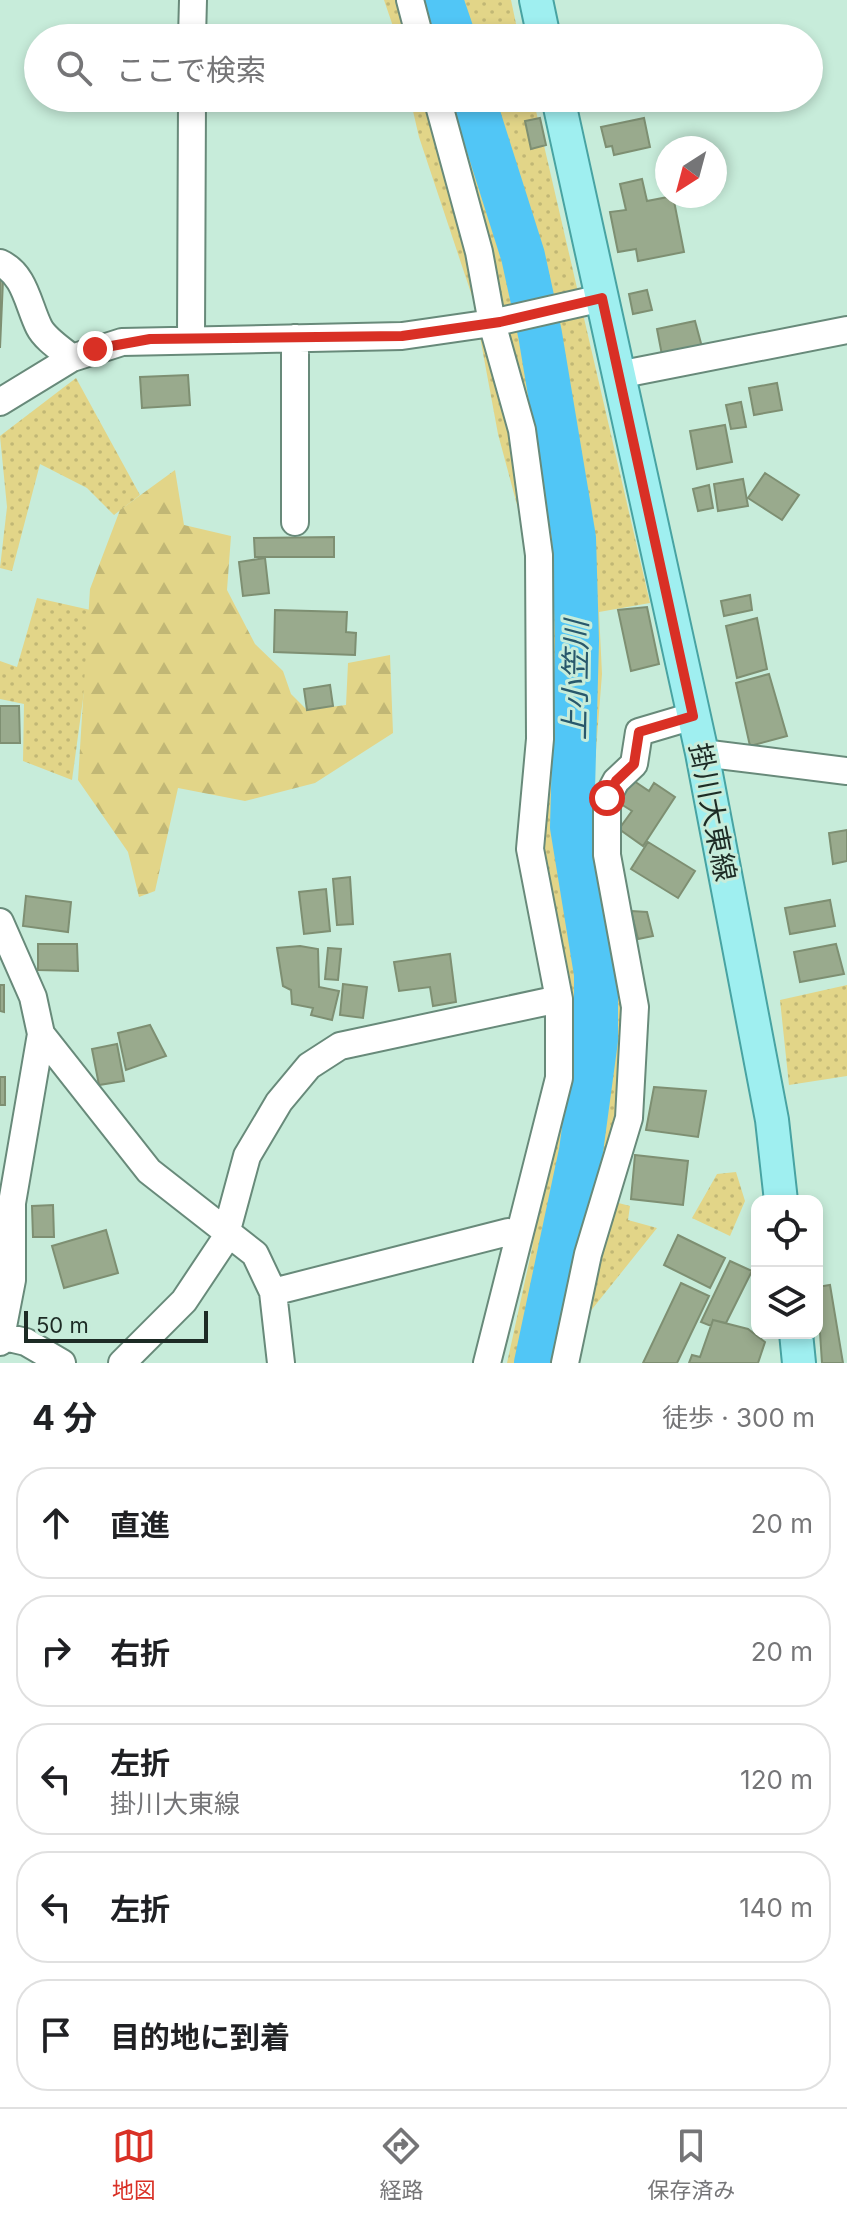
<!DOCTYPE html>
<html lang="ja">
<meta charset="utf-8">
<style>
body{margin:0;font-family:Inter,"Noto Sans JP",sans-serif;background:#f2f2f2;color:#202124}
.controls{position:absolute;right:24px;bottom:24px;display:grid;overflow:hidden;border-radius:16px;box-shadow:0 4px 12px #0003}
.controls button{width:72px;height:72px;display:grid;place-items:center;padding:0;border:0;border-bottom:2px solid #e0e0e0;background:#fff;color:#202124;font:40px sans-serif}
.compass{position:absolute;left:655px;top:136px;width:72px;height:72px;border-radius:50%;background:#fff;box-shadow:0 4px 12px #0003;rotate:216deg}
.scale{position:absolute;left:24px;bottom:20px;width:184px;box-sizing:border-box;padding-left:8px;border:4px solid #1d2b25;border-top:0;font-size:22px;line-height:28px;white-space:nowrap;color:#1d2b25;-webkit-text-stroke:6px #c7ecda;paint-order:stroke}
.stop{position:absolute;width:24px;height:24px;margin:-18px;border:6px solid #d93025;border-radius:50%;background:#fff}
.stop.end{background:#d93025;border-color:#fff;box-shadow:0 2px 8px #0008}
.list{margin:0;padding:0;list-style:none}
h2{display:flex;justify-content:space-between;align-items:center;height:104px;margin:0;padding:0 32px;font-size:34px}
h2 small{font-size:26px;font-weight:400;color:#757577}
.list li{display:grid;grid-template-columns:52px 1fr auto;gap:24px;align-items:center;box-sizing:border-box;height:112px;margin:0 16px 16px;padding:0 16px;border:2px solid #e0e0e0;border-radius:32px}
.list b{display:block;font-size:30px;white-space:nowrap}
.list p{margin:0;font-size:26px;white-space:nowrap;color:#757577}
.list em{font-size:26px;font-style:normal;color:#757577}
.icon{flex:none;width:44px;height:44px;fill:none;stroke:currentColor;stroke-width:2;stroke-linecap:round;stroke-linejoin:round}
.map{position:relative;flex:none;width:847px;height:1363px;overflow:hidden}
.search{position:absolute;background:#fff;box-shadow:0 4px 12px #0003;left:24px;right:24px;top:24px;height:88px;display:flex;align-items:center;gap:20px;box-sizing:border-box;padding:0 28px;border-radius:44px;color:#757577;font-size:30px}
.sheet{height:744px;background:#fff}
nav{display:flex;justify-content:space-around;align-items:center;box-sizing:border-box;height:112px;border-top:2px solid #e0e0e0;background:#fff;font-size:22px;color:#757577}
nav a{display:grid;justify-items:center;gap:4px}
nav .on{color:#d93025}
.map>svg:first-child{display:block}
.grass{fill:url(#grass-dots)}
.forest{fill:url(#forest-firs)}
.lines{fill:none;stroke-linecap:round;stroke-linejoin:round}
.river{stroke:#51c6f6;stroke-width:44}
.building{fill:#99aa8d;stroke:#7e8f72;stroke-width:2}
.minor-casing{stroke:#688a7a;stroke-width:30}
.major-casing{stroke:#48a3a2;stroke-width:36}
.minor{stroke:#fff;stroke-width:26}
.major{stroke:#9feff0;stroke-width:32}
.route{stroke:#d93025;stroke-width:10}
.labels{text-anchor:middle;dominant-baseline:central;stroke-width:6;stroke-linejoin:round;paint-order:stroke}
.street-label{font-size:28px;fill:#1d2b25;stroke:#c7ecda}
.water-label{font-size:30px;font-style:italic;fill:#28586c;stroke:#c7ecda}
</style>
<div class="map">
<svg width="847" height="1363" viewBox="0 0 847 1363">
<defs>
<pattern id="grass-dots" width="8" height="8" patternUnits="userSpaceOnUse" patternTransform="scale(2)"><rect width="8" height="8" fill="#e2d588"/><path d="M2 2h.1M6 6h.1" fill="none" stroke="#c1b775" stroke-width="1.8" stroke-linecap="round"/></pattern>
<pattern id="forest-firs" width="22" height="20" patternUnits="userSpaceOnUse" patternTransform="scale(2)"><rect width="22" height="20" fill="#e2d588"/><path d="M5 1l3.5 6h-7zM16 11l3.5 6h-7z" fill="#c1b775"/></pattern>
</defs>
<rect width="100%" height="100%" fill="#c7ecda"/>
<path class="grass" d="M384 0H511L519 38H397Z
M410 98H533L650 603 599 612 602 674 591 814 634 1056 555 1363H507L532 1249 559 1078 534 798 524 531 498 434 473 299 419 137Z
M76 378 140 495 114 515 87 488 40 464 12 571 0 568 7 507 0 436Z
M37 598 95 611 72 780 23 761 24 704 0 699V661L17 667Z
M847 985V1076L789 1085 780 1000Z
M736 1172 745 1201 730 1236 692 1218 717 1174Z
M611 1201 630 1206 628 1220 657 1228 581 1323Z"/>
<path class="forest" d="M175 470 184 525 231 536 227 590 255 644 283 671 291 694 307 710 346 705 348 663 390 655 393 733 315 783 245 801 178 788 155 891 139 897 128 852 78 780 90 589 120 510Z"/>
<g class="lines">
<path class="river" d="M441 0 454 38
M473 98 523 256 540 334 574 538 577 641 572 827 596 974V1040L581 1151 536 1363"/>
</g>
<path class="building" d="M586 98H639L589 110Z
M540 118 546 145 531 149 525 121Z
M644 118 650 147 614 155 612 146 606 147 601 127Z
M642 179 647 201 673 196 684 252 638 261 636 249 618 252 610 212 626 210 620 184Z
M0 280H3L0 348Z
M647 290 652 310 633 314 629 294Z
M695 321 702 347 662 355 657 329Z
M188 375 190 405 142 408 140 377Z
M777 383 782 410 754 415 749 388Z
M741 402 746 427 731 429 726 405Z
M725 425 732 462 697 469 690 431Z
M765 473 799 495 782 520 748 498Z
M743 479 748 506 718 511 714 484Z
M709 485 713 508 698 511 693 489Z
M334 537V557H255L254 538Z
M265 558 269 593 243 596 239 562Z
M750 595 752 610 724 616 721 601Z
M647 607 659 664 631 671 618 610Z
M275 610 347 612 346 632 356 633 355 655 274 652Z
M757 618 767 669 737 678 726 626Z
M769 674 787 736 750 746 736 683Z
M330 685 333 706 307 710 304 689Z
M0 706H19L20 743H0Z
M631 779 649 791 654 783 675 797 643 846 619 829 632 811 616 801Z
M847 830V861L833 864 829 833Z
M648 842 695 871 678 898 631 869Z
M350 877 353 924 337 925 333 879Z
M326 889 330 931 304 934 299 892Z
M26 896 71 902 68 932 23 926Z
M830 900 835 926 790 934 785 908Z
M631 911 647 912 653 936 638 939Z
M38 944H77L78 971 38 970Z
M836 944 844 974 800 982 794 952Z
M300 946 318 949 319 987 339 991 332 1020 311 1015 313 1008 292 1004 291 990 283 986 277 948Z
M328 948 341 949 338 980 325 979Z
M450 954 456 1002 433 1006 430 987 399 991 394 962Z
M343 984 367 987 363 1018 340 1015Z
M0 985H4V1012L0 1011Z
M150 1025 166 1056 126 1070 118 1033Z
M117 1044 124 1081 99 1085 92 1049Z
M0 1077H5V1105H0Z
M654 1087 706 1091 698 1137 646 1130Z
M635 1155 688 1161 683 1205 631 1199Z
M53 1205 54 1237H33L32 1206Z
M106 1230 118 1273 64 1288 52 1246Z
M678 1235 725 1258 710 1288 664 1265Z
M730 1261 752 1271 726 1323 713 1320 711 1326 701 1322Z
M681 1283 709 1296 677 1363H643Z
M830 1285 843 1363H822L817 1287Z
M713 1320 748 1329 765 1342 758 1363H689L692 1355 700 1357Z"/>
<g class="lines">
<defs>
<path id="minor" d="M410 0 420 38
M192 38 193 0
M0 263C25 274 28 305 39 327 45 339 61 349 72 358
M191 338 192 98
M618 375 847 330
M0 402 72 358 122 342 402 336 492 323 602 298
M295 522V338
M702 753 847 771
M0 922 33 997 41 1034 12 1203V1280L0 1342
M41 1034 149 1171 255 1254 273 1292 281 1363
M273 1292 508 1232 519 1236
M1 1336 26 1342 62 1363
M122 1363 184 1301 224 1241 247 1156 279 1102 309 1066 340 1046 559 999 530 849 540 739 539 555 522 430 492 323 479 252 437 98
M487 1363 559 1078V999
M565 1363 588 1254 629 1118 635 1007 607 855V798L616 781 634 764 639 732 693 716"/>
<path id="major" d="M536 0 544 38
M558 98 702 753 772 1120 781 1201
M796 1333 799 1363"/>
</defs>
<use href="#minor" class="minor-casing"/>
<use href="#major" class="major-casing"/>
<use href="#minor" class="minor"/>
<use href="#major" class="major"/>
</g>
<g class="lines">
<path class="route" d="M95 349 150 339 402 336 500 322 602 298 693 716 639 732 634 764 616 781 607 798"/>
</g>
<g class="labels">
<g class="street-label">
<text transform="translate(713 812) rotate(79)">掛川大東線</text>
</g>
<g class="water-label">
<text transform="translate(575 680) rotate(-89)">上小笠川</text>
</g>
</g>
</svg>
<div class="controls">
<button><svg class="icon" aria-label="locate" viewBox="0 0 24 24"><circle cx="12" cy="12" r="6"/><path d="M12 2v4M12 18v4M2 12h4M18 12h4"/></svg></button>
<button><svg class="icon" aria-label="layers" viewBox="0 0 24 24"><path d="M12 4l9 5-9 5-9-5zM3 14l9 5 9-5"/></svg></button>
</div>
<svg class="compass" viewBox="-18 -18 36 36"><path d="M0-13l5 13h-10z" fill="#e53935"/><path d="M0 13l5-13h-10z" fill="#757577"/></svg>
<div class="scale">50 m</div>
<div class="stop" style="left:607px;top:798px"></div>
<div class="stop end" style="left:95px;top:349px"></div>
<div class="search"><svg class="icon" aria-label="search" viewBox="0 0 24 24"><circle cx="10" cy="10" r="6"/><path d="M15 15l6 6"/></svg>ここで検索</div>
</div>
<section class="sheet">
<h2>4 分<small>徒歩 · 300 m</small></h2>
<ul class="list">
<li><svg class="icon" aria-label="ahead" viewBox="0 0 24 24"><path d="M12 20V5M6 11l6-6 6 6"/></svg><div><b>直進</b></div><em>20 m</em></li>
<li><svg class="icon" aria-label="right" viewBox="0 0 24 24"><path d="M7 20v-9h11M14 6l5 5-5 5"/></svg><div><b>右折</b></div><em>20 m</em></li>
<li><svg class="icon" aria-label="left" viewBox="0 0 24 24"><path d="M17 20v-9H6M10 6l-5 5 5 5"/></svg><div><b>左折</b><p>掛川大東線</p></div><em>120 m</em></li>
<li><svg class="icon" aria-label="left" viewBox="0 0 24 24"><path d="M17 20v-9H6M10 6l-5 5 5 5"/></svg><div><b>左折</b></div><em>140 m</em></li>
<li><svg class="icon" aria-label="arrive" viewBox="0 0 24 24"><path d="M6 21V4h12l-3 4 3 4H6"/></svg><div><b>目的地に到着</b></div></li>
</ul>
</section>
<nav>
<a class="on"><svg class="icon" aria-label="map" viewBox="0 0 24 24"><path d="M3 6l6-2 6 2 6-2v14l-6 2-6-2-6 2zM9 4v14M15 6v14"/></svg>地図</a>
<a><svg class="icon" aria-label="directions" viewBox="0 0 24 24"><path d="M12 3l9 9-9 9-9-9zM9 14v-3h6M13 9l2 2-2 2"/></svg>経路</a>
<a><svg class="icon" aria-label="saved" viewBox="0 0 24 24"><path d="M7 4h10v16l-5-4-5 4z"/></svg>保存済み</a>
</nav>
